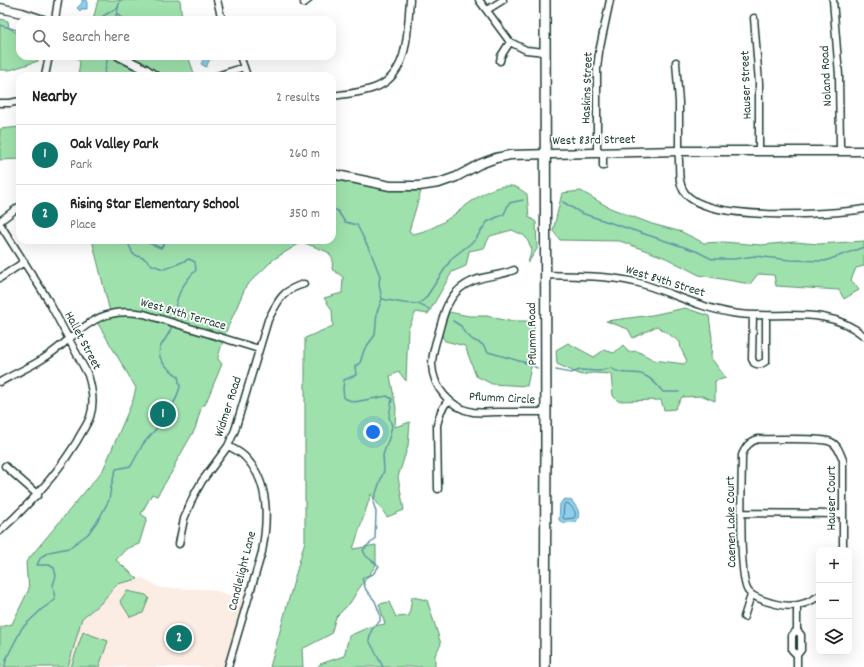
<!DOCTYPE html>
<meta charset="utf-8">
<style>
body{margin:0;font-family:Dekko,sans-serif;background:#f6f6f6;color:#222}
.controls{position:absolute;right:12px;bottom:12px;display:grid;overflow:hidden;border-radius:8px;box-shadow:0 4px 16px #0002}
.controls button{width:36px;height:36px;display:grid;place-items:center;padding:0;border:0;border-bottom:1px solid #e0e0e0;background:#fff;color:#222;font:20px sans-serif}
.you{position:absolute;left:373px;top:432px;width:14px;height:14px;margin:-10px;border:3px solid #fff;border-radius:50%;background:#1a73e8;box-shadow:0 0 0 6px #1a73e833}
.badge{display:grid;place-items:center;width:26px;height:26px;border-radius:50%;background:#0f766e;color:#fff;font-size:13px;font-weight:700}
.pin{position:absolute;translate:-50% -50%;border:2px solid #fff;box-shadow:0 1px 4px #0006}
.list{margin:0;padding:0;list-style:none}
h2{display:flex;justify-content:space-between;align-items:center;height:52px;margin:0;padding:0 16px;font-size:17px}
h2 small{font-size:13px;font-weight:400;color:#767676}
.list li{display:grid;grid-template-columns:26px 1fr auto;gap:12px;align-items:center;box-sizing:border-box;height:60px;padding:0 16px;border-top:1px solid #e0e0e0}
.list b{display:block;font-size:15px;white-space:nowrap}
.list p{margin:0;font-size:13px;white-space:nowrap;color:#767676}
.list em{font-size:13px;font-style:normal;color:#767676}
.icon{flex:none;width:22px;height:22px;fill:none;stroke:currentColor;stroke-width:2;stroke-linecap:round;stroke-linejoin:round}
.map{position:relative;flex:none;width:864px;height:667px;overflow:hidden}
.search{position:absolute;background:#fff;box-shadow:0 4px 16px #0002;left:16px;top:16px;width:320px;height:44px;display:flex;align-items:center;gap:10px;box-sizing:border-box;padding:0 14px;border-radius:12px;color:#767676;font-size:15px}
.panel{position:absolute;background:#fff;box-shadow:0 4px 16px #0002;left:16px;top:72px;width:320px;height:172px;border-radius:12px}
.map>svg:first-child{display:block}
.built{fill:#fcede4}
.green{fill:#9ee1ac;stroke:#5e8f70}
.water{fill:#8dcfef;stroke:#6195a4}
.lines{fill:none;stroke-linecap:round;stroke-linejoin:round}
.shore{stroke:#4b777f;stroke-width:1}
.stream{stroke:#6195a4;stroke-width:1.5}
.minor-casing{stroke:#1f3d34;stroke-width:9}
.tertiary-casing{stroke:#1f3d34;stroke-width:11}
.secondary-casing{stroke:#1f3d34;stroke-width:12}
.minor{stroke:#fff;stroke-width:6}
.tertiary{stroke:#fff;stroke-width:8}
.secondary{stroke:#fff;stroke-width:9}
.labels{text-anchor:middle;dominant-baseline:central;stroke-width:3.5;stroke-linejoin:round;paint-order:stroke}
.street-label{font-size:13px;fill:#1f3d34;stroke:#fff}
</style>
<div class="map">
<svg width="864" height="667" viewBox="0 0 864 667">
<rect width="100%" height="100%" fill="#fff"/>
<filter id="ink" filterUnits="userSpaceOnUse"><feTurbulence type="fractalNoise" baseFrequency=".025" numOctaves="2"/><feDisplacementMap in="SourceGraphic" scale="8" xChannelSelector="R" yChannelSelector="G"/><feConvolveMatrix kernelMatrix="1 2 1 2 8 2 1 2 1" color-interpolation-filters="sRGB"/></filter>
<g filter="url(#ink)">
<path class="built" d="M142 578 162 588 210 589 246 600 225 667H68L82 618 101 603 117 584Z"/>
<path class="green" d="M98 0H180L182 20H93Z
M0 19 8 21 9 28 20 35V56H39L38 61 10 70H0Z
M74 56H110L148 76H78L80 62Z
M130 56H188L195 76H162Z
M20 127V159L0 160V129Z
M332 178 387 190 421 191 409 231 413 234C427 231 440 225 452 216 468 205 489 184 511 186 516 186 523 191 527 194L529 217 536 222 537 249 528 263 532 249 525 236 512 230 490 236 484 248 469 251 466 266 452 272 428 314 416 312 408 329 406 381 399 372 390 376 396 408 395 427 410 422 408 446 398 477 404 510 387 517 371 494 353 549 376 545V565L358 590 350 603 336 617 331 634 302 649 303 667H270L305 541V338L333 326 332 310 324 298 342 293 343 277 332 269 333 259 328 252 302 242 274 259 246 286 225 334 218 357V359L222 364 205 405H202L195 429 175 464V467L157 496 152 494 141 514 147 518 139 544 126 549 116 560 138 579 117 584 101 603 82 618 68 667H0V634L1 627 12 624 29 589 28 579 27 578 26 562 103 470 133 400 136 388 97 322 111 316 92 240H332Z
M581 191 610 208 652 224 682 232 704 243 723 242 761 245 794 242 819 244 864 241V266L856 268 851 280 859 290 844 299 839 290 776 286 774 275 758 274 750 284 699 275 666 258 620 241 560 240 553 231 562 193Z
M685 308 709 316 712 338 711 358 726 378 715 381V401L703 396 682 397 675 409 664 410 661 400 618 401 613 396 611 374 593 373 581 375 557 364 556 350 568 343 594 357 604 350 614 353 623 345 628 352 637 351 654 360 684 364 687 361 681 349 680 342 657 326 633 338 628 329 606 321 652 315Z
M449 312 469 316H487L508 321H529L534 317V353L527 386 492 384 476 376 465 346 445 341 441 334Z
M127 591 146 595 149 598 143 613 130 617 120 601Z
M412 597 427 600 441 644 435 655V667H318L320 664 344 656 349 636 369 627 385 624 379 604 389 602 396 617 409 616Z
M83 632 108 641 99 667H71Z"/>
<path class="water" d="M82 0H87V9H82V8L80 11 77 8 82 3Z
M205 56 211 57 206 67 201 64Z
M566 499 572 501C577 508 582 513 576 522L563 523 559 520 560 504 563 500Z"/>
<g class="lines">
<path class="shore" d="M566 503 569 504C572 508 578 513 574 518L565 519 563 518 564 505Z"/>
<path class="stream" d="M117 13 120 17 128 20
M97 20 118 7
M115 20 120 0
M0 25 20 31
M104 76 108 56
M563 202 581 213 696 251 712 259H734L755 256 790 260 825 261 864 247
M332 210H337L345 222 357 225 371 253 380 276 379 284 382 299 377 312 375 335 364 350 360 363 355 366 356 375 344 380 343 389 344 398 354 402 387 396 392 399 389 417 392 426 389 438 383 455 384 470 373 502 376 512 375 540 369 544 363 550 366 556 379 566 373 574 362 578 366 590 375 601 380 614V621L372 629 369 640 383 667
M129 240V245L133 254 145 259 152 265 164 269 173 266 189 259 195 262 196 270C180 286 176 298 173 320
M148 240 149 243 161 248 166 240
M382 299 403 303 418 304 425 299 452 258 475 240 487 222 504 214 509 203 523 200
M418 304 429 309
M453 321 461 326 464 332 473 340 482 344 488 352 530 364 537 368
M556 370 571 373 580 370 599 371 611 368C622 376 629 371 641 374 651 377 657 385 663 392H679
M5 667 6 659 22 628 42 609 55 600 53 585 56 576 54 568 49 565H37L41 557 49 552 69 548 88 534 100 517 109 500 111 487 116 469 131 466 143 444 161 423 176 399 180 387 178 376C170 370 156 361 160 348 163 340 170 335 172 325"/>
<defs>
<path id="minor" d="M217 0 222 20
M479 0 510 42 526 50 545 52
M833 0 839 75 840 147 838 151
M304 3 308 0
M487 10 503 0
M754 18 759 83V147L758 151
M55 20 58 0
M240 56 247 76
M500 61 501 56 510 42
M676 62 679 102V148L678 151C681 165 676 181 685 193 707 222 829 215 864 209
M45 76 49 56
M217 76 244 67
M332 96C346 94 361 93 374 88 410 75 407 31 410 0
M0 103H10L20 101
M597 153V69L599 52 610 0
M603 153V166
M0 221 20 206
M0 224 48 300 88 375C92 388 95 403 90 417 87 425 81 433 77 441 56 476 30 504 0 531
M514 270C498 277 480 275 465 285 447 296 443 316 438 335 435 344 432 354 432 365 433 387 450 408 473 412 481 413 489 412 497 412 514 412 530 412 546 412
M545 275C577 276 608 275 639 283 670 292 700 308 732 313 776 321 827 303 864 336
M0 278 24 262
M753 315 752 359 754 363C759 366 762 364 766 361V316
M0 382C14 374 28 368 41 360 79 337 92 304 144 314L259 349
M5 466 38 495
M438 489 437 425 441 411 448 400
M742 513 843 514
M179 544 184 519 193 497 202 481 228 446 235 430 268 320C278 301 282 290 304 284
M819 596C806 605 791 608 776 604 768 602 753 598 748 591 738 578 742 477 742 455 746 446 749 442 758 439 772 440 821 437 831 442 838 445 840 453 843 460V550
M797 606V630L801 635V650L797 655V667
M744 617 751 595
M797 630 792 635V650L797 655
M228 667 262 552C268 519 270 481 244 456 240 452 234 449 228 446"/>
<path id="tertiary" d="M0 8 22 13 43 20
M119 56 145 69 155 76
M332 174 390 186H419L439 183 456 177 480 164 496 158 510 155 678 151H864"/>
<path id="secondary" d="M545 0 546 445 545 667"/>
</defs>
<use href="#minor" class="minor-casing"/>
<use href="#tertiary" class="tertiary-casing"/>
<use href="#secondary" class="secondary-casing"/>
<use href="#minor" class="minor"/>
<use href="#tertiary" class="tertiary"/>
<use href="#secondary" class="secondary"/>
</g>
</g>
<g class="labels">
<g class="street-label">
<text transform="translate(827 76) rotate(-93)">Noland Road</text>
<text transform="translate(747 85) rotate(-92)">Hauser Street</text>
<text transform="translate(588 88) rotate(-88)">Haskins Street</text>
<text transform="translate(594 141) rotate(-1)">West 83rd Street</text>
<text transform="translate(665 282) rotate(17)">West 84th Street</text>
<text transform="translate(183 315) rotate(16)">West 84th Terrace</text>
<text transform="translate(533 334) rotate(-91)">Pflumm Road</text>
<text transform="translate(82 341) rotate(62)">Hallet Street</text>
<text transform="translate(502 399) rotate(3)">Pflumm Circle</text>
<text transform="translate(229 407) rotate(-72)">Widmer Road</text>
<text transform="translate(832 498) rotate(-90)">Hauser Court</text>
<text transform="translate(732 522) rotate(-91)">Caenen Lake Court</text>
<text transform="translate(243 571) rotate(-76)">Candlelight Lane</text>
</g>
</g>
</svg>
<div class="controls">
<button>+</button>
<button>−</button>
<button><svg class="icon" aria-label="layers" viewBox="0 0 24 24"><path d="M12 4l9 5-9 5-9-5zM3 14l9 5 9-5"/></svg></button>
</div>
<div class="you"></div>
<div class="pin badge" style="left:163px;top:414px">1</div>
<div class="pin badge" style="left:179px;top:638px">2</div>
<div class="search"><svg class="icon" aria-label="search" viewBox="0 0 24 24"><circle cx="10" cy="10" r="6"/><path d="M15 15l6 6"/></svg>Search here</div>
<section class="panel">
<h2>Nearby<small>2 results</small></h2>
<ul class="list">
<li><span class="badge">1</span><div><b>Oak Valley Park</b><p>Park</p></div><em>260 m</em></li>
<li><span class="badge">2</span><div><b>Rising Star Elementary School</b><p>Place</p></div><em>350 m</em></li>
</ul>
</section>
</div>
